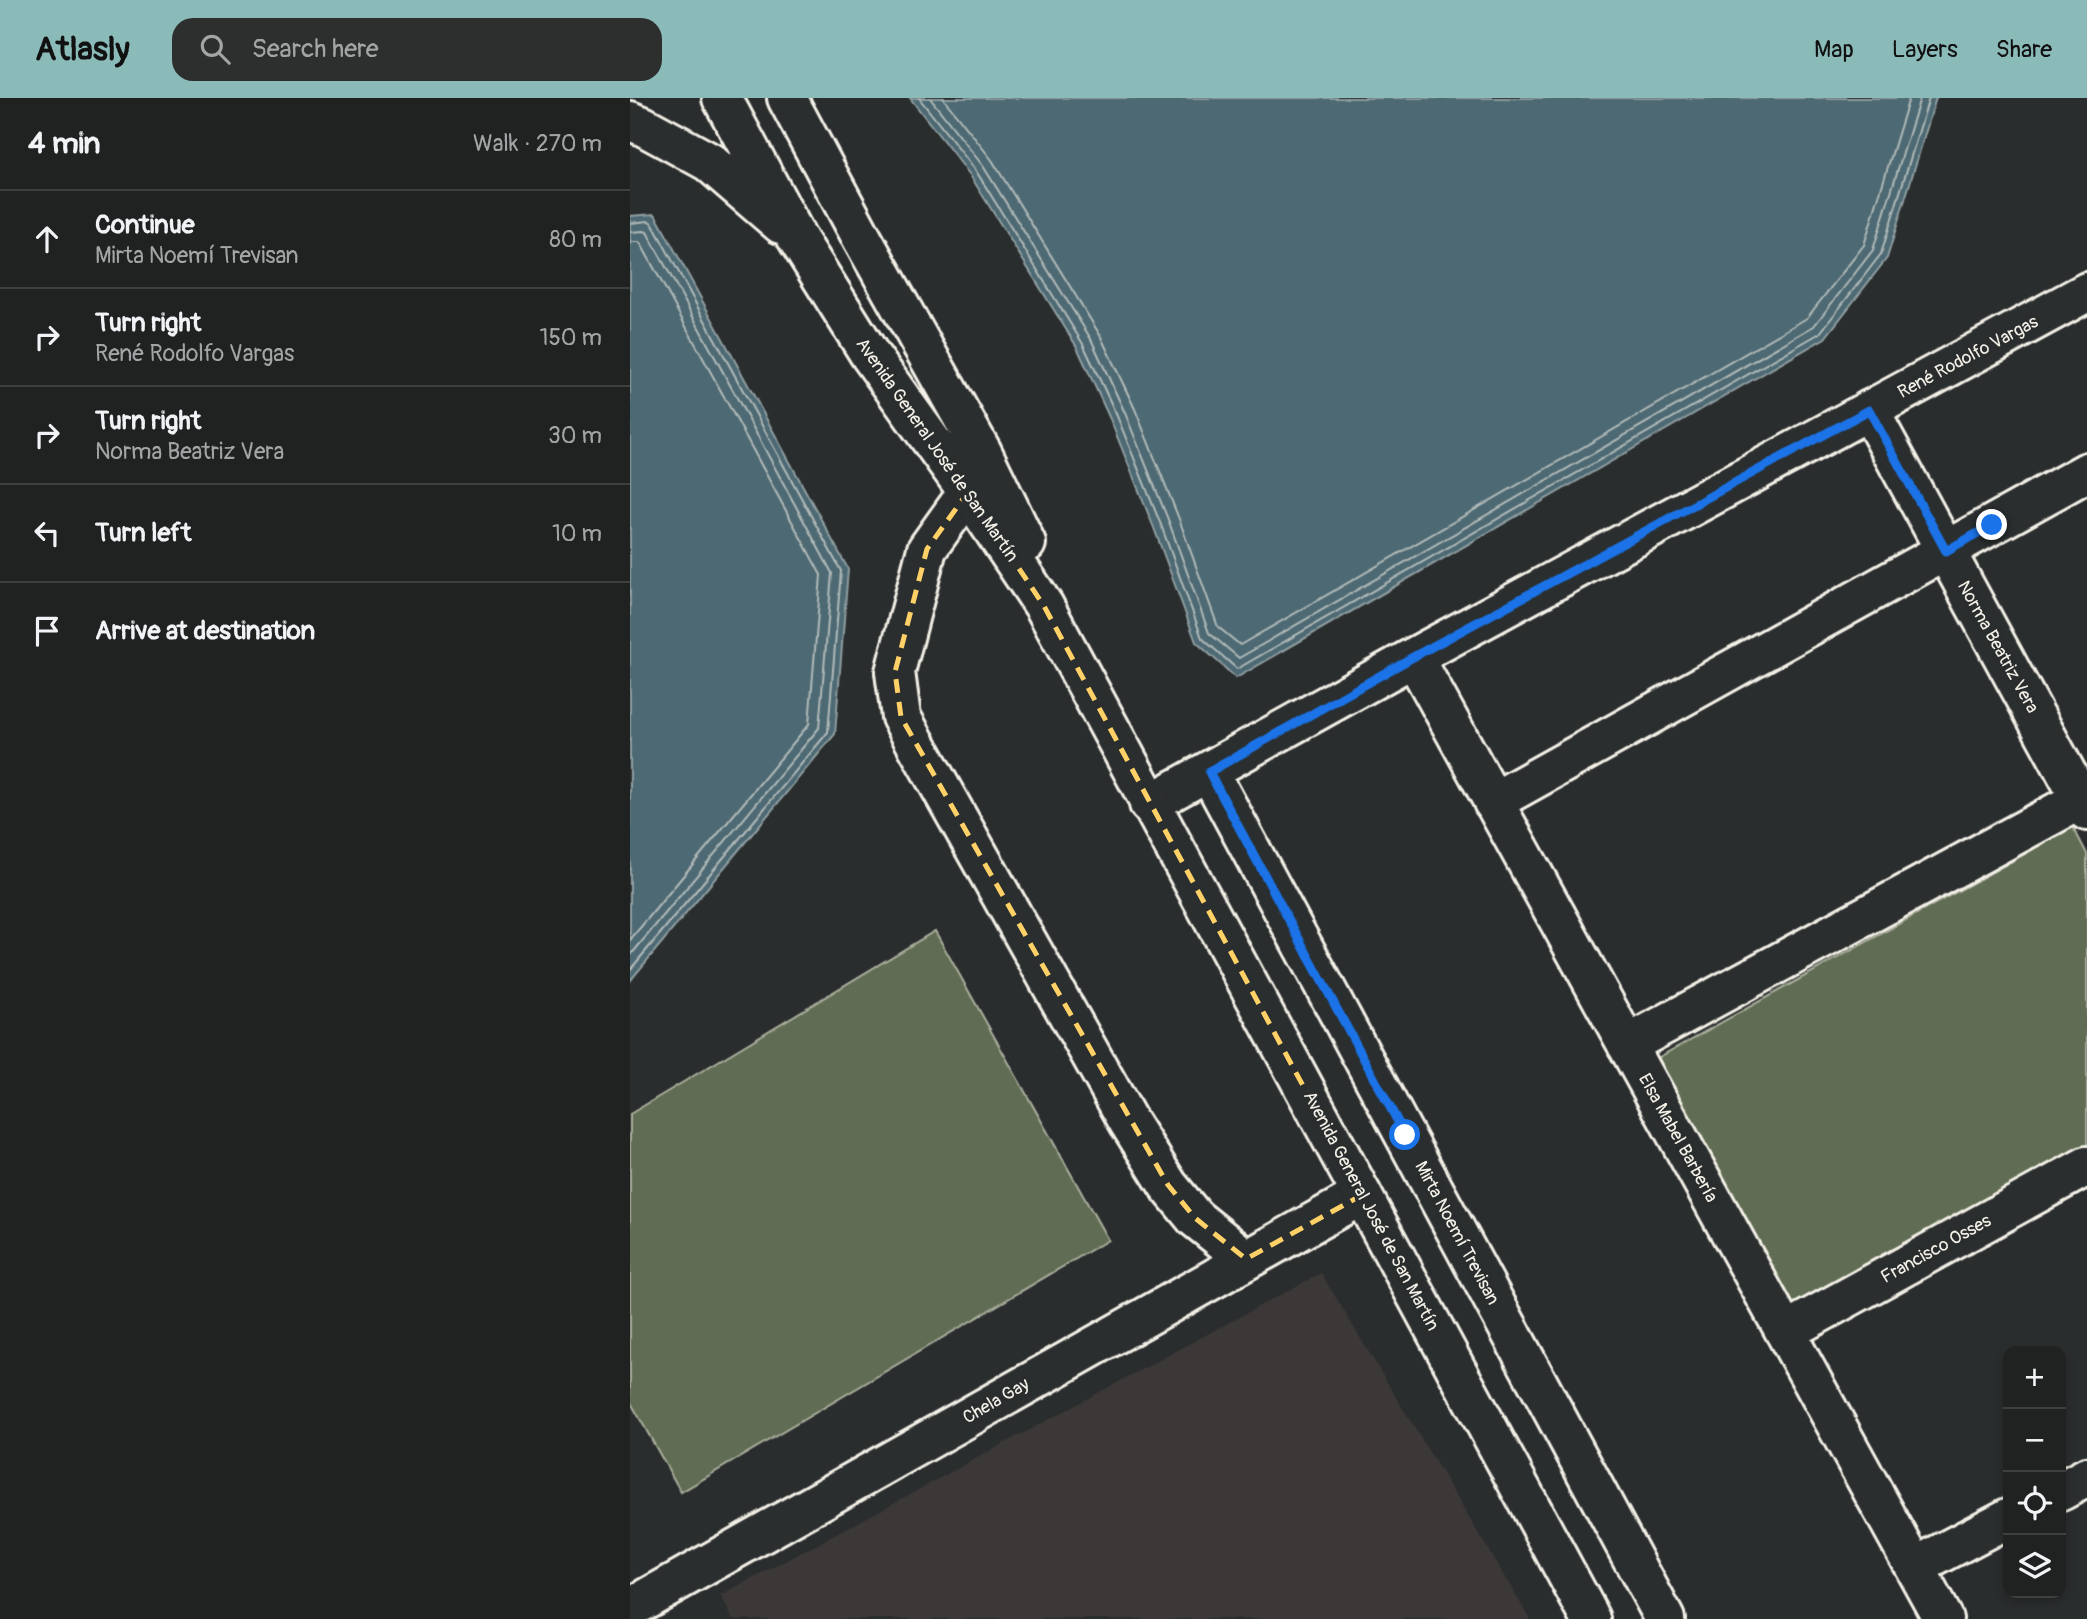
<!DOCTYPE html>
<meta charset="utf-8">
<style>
body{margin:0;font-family:Pangolin,sans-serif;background:#2d2f2f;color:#f1f3f6}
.controls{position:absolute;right:21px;bottom:21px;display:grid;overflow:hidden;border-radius:14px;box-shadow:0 4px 10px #0003}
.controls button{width:63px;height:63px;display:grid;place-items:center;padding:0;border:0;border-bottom:2px solid #3d3f40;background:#202222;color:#f1f3f6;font:35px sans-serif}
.stop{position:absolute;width:21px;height:21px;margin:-16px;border:5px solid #1a73e8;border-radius:50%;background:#fff}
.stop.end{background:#1a73e8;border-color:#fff;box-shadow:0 2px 7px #0008}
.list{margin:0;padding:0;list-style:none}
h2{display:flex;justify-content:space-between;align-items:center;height:91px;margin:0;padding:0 28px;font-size:30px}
h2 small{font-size:23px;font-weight:400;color:#a2a4a5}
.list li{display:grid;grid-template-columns:46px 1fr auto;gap:21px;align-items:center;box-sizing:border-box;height:98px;padding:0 28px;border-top:2px solid #3d3f40}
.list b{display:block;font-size:26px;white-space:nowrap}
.list p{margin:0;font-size:23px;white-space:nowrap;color:#a2a4a5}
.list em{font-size:23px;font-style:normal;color:#a2a4a5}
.icon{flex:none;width:38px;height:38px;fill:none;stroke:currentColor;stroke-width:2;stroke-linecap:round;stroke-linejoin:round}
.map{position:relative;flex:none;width:1457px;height:1521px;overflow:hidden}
header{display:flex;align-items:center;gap:42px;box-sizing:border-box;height:98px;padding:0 35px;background:#8bbbb9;color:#111}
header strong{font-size:33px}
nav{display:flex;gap:38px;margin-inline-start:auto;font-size:24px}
.search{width:490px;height:63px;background:#2d2f2f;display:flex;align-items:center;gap:18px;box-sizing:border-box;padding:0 24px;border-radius:21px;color:#a2a4a5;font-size:26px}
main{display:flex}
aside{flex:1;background:#202222}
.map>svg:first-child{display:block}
.built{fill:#3d3938}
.green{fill:#606c52;stroke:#aaae9d;stroke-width:2}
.water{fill:#4e6973;stroke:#909fa2;stroke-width:2}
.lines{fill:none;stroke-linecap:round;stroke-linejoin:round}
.shore{stroke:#b2bbb9;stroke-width:2}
.minor-casing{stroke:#f4f1e8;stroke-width:44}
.trunk-casing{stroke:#f4f1e8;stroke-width:44}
.minor{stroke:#2a2d2e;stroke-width:38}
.trunk{stroke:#2a2d2e;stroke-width:38}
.route{stroke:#1a73e8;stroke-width:9}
.marked{fill:none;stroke:#ffd166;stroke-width:5;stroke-dasharray:14 9;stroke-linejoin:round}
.labels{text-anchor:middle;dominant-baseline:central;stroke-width:7;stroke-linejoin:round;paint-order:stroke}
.street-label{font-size:18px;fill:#f4f1e8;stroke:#2a2d2e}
</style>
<header>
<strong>Atlasly</strong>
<div class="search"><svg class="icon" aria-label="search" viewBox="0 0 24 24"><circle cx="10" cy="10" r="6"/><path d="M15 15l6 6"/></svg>Search here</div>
<nav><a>Map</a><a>Layers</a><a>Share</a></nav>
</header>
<main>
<aside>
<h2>4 min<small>Walk · 270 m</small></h2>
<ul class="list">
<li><svg class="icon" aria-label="ahead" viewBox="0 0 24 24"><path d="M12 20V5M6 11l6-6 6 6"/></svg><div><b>Continue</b><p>Mirta Noemí Trevisan</p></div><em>80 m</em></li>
<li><svg class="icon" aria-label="right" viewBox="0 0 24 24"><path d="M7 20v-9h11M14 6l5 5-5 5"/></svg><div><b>Turn right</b><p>René Rodolfo Vargas</p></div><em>150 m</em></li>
<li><svg class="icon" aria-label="right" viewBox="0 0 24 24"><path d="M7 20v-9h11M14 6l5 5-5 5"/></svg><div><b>Turn right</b><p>Norma Beatriz Vera</p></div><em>30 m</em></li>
<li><svg class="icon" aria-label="left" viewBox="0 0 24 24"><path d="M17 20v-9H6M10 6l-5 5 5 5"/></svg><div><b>Turn left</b></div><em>10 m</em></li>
<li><svg class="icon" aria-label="arrive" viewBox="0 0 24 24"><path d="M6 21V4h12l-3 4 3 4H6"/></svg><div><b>Arrive at destination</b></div></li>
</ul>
</aside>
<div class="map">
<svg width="1457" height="1521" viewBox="0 0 1457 1521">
<rect width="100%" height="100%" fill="#2a2d2e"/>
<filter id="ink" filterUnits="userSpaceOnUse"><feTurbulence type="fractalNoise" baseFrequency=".0143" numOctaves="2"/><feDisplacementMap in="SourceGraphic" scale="14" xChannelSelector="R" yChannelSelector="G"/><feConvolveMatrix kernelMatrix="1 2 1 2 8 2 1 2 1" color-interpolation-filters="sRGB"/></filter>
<g filter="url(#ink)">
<path class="built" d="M691 1175 900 1521H103L91 1498Z"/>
<path class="green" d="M1443 729 1457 756V1048L1162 1208 1024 962Z
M305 833 478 1142 51 1394 0 1303V1016Z"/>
<path class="water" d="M280 0H1306L1257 160 1195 240 606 580 566 544 524 430 480 321 447 249 340 77Z
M25 116 218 471 205 636 0 883V118Z"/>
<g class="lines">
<path class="shore" d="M289 0 346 73 453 246 487 318 531 427 572 540 607 571 1190 235 1251 156 1299 0
M300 0 353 68 461 241 495 315 539 424 579 535 609 560 1184 228 1243 152 1290 0
M313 0 362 62 470 237 505 311 549 421 588 529 610 547 1177 220 1234 147 1279 0
M0 125 19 123 22 125 211 473 198 634 0 872
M0 134 14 133 17 134 202 475 189 630 0 858
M0 144H9L11 146 191 477 179 626 0 842"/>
<defs>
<path id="minor" d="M1239 312 1457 713
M338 394 297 451 265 574 271 619 498 1023 538 1087 565 1120 616 1161
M784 559 1313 1521
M579 674 1035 1521
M863 704 1457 374
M519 706 784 559 1457 194
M997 947 1457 698
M1155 1234 1457 1068
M1431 1393 1457 1379
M1285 1469 1378 1420
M0 1510 732 1097"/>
<path id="trunk" d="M92 0 167 140 240 257 338 394 414 508 961 1521
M157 0 233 142 352 354 396 445
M0 23 13 28 79 64 151 126"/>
</defs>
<use href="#minor" class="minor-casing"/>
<use href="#trunk" class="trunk-casing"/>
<use href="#minor" class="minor"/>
<use href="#trunk" class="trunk"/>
</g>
</g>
<g class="lines" filter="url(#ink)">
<path class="route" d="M775 1037 579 674 783 559 1239 312 1316 453 1362 427"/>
</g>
<path class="marked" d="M338 394 414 508 732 1097 616 1161 565 1120 538 1087 271 619 265 574 297 451Z"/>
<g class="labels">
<g class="street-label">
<text transform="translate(1338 259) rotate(-28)">René Rodolfo Vargas</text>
<text transform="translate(307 352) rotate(55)">Avenida General José de San Martín</text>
<text transform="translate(1368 549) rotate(61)">Norma Beatriz Vera</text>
<text transform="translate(1048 1040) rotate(61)">Elsa Mabel Barbería</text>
<text transform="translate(741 1113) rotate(62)">Avenida General José de San Martín</text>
<text transform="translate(827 1135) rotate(62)">Mirta Noemí Trevisan</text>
<text transform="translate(1306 1151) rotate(-29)">Francisco Osses</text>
<text transform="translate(366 1303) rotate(-30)">Chela Gay</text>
</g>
</g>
</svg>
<div class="controls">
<button>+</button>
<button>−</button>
<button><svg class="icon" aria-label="locate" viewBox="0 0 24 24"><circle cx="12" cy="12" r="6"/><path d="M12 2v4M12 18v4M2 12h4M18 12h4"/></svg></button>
<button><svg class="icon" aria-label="layers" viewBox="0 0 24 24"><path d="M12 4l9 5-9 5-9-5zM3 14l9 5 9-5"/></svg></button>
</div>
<div class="stop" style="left:775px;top:1037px"></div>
<div class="stop end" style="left:1362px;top:427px"></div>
</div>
</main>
